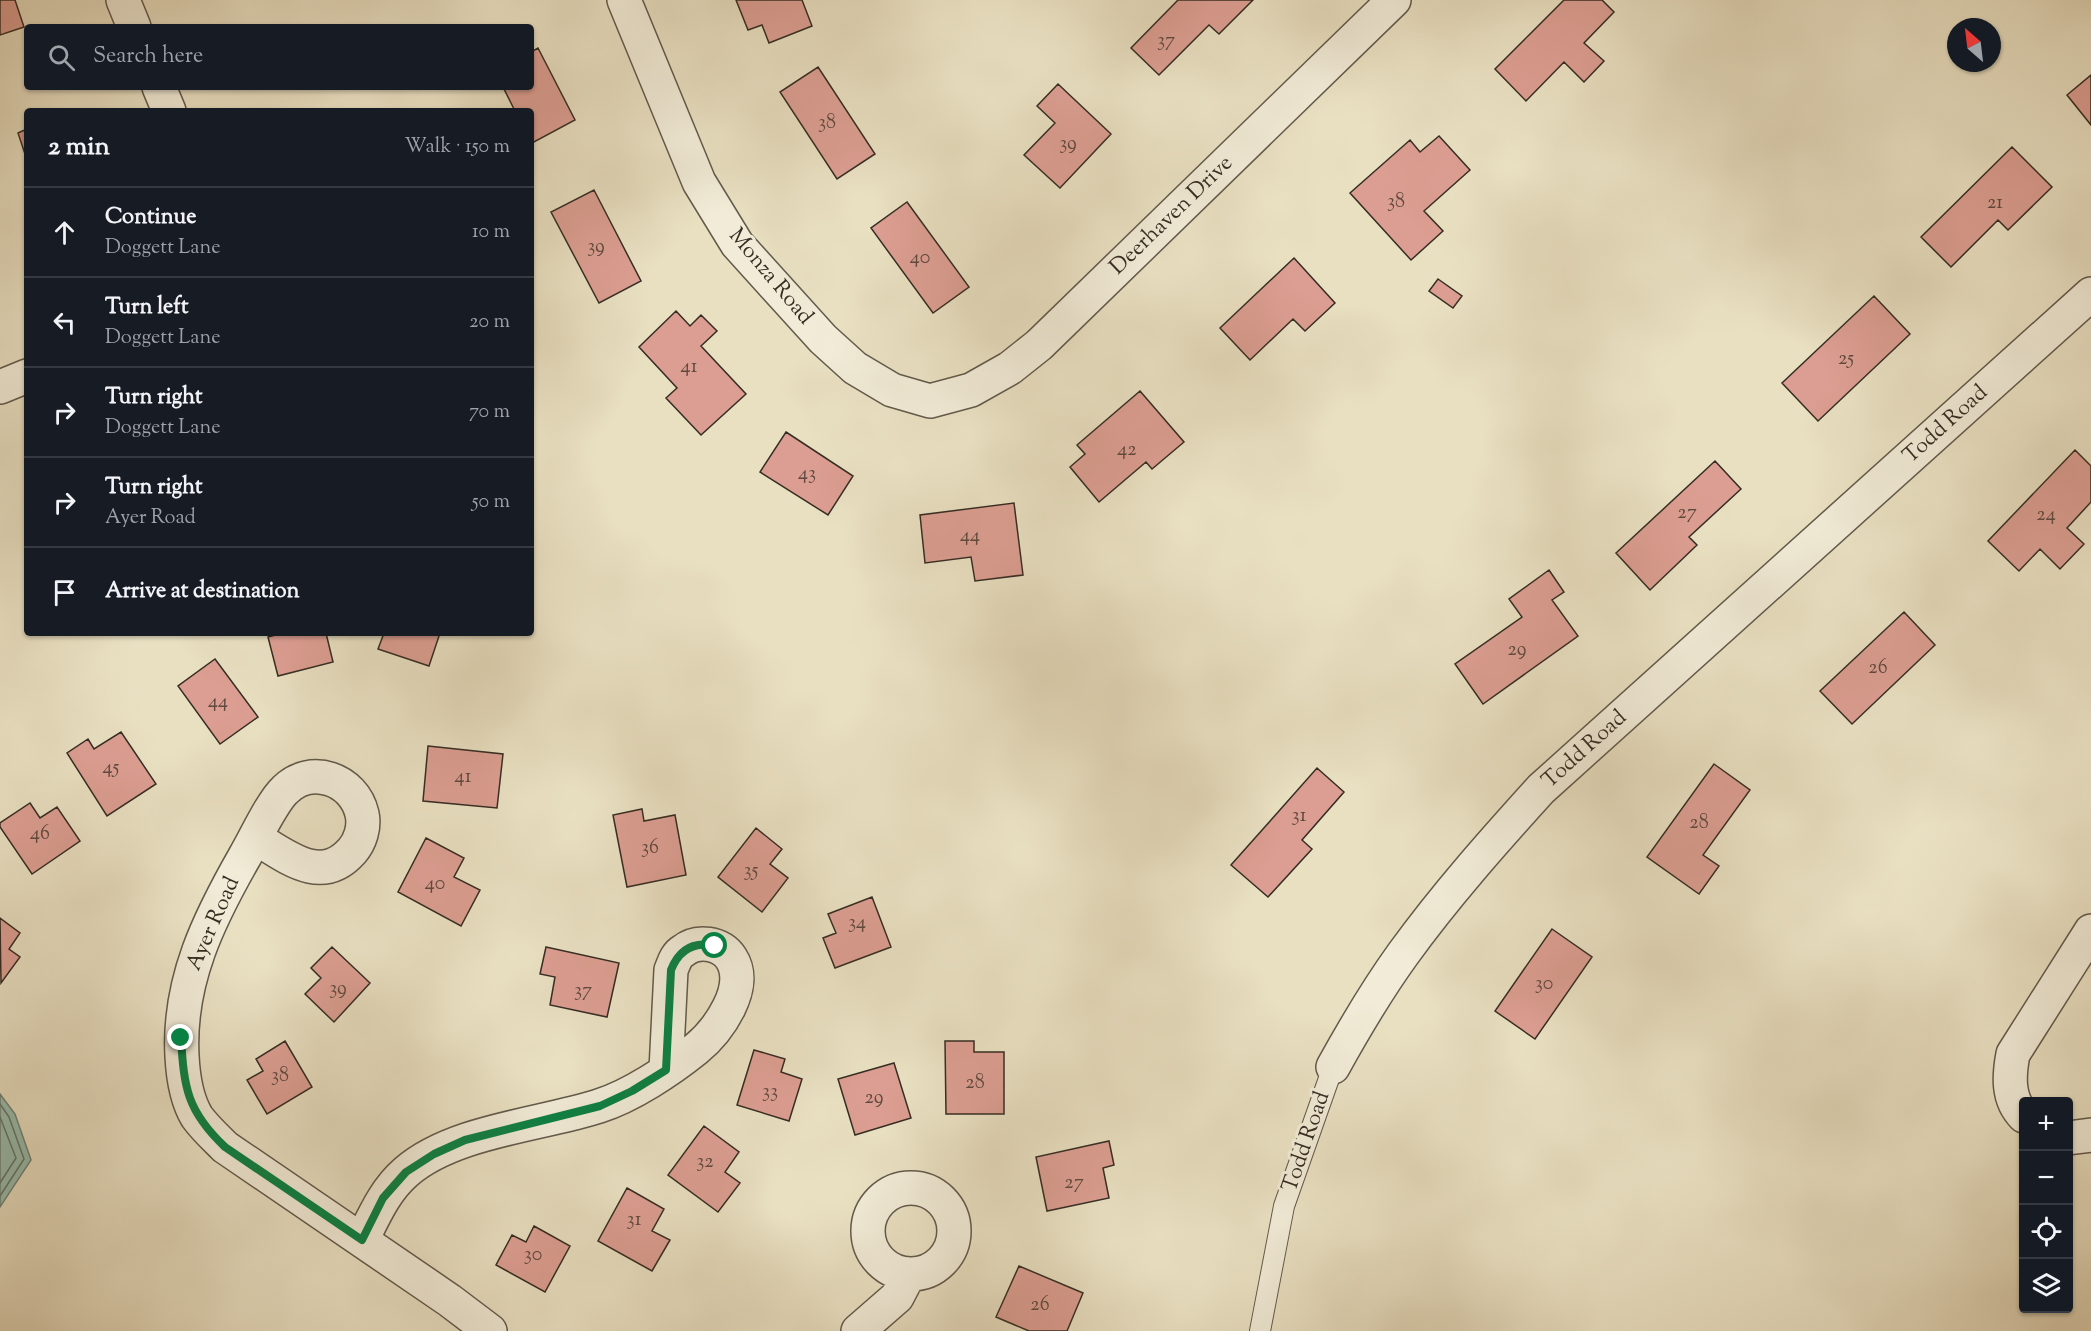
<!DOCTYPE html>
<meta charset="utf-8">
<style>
body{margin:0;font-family:"Sorts Mill Goudy",serif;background:#242831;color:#f1f3f6}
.controls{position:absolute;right:18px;bottom:18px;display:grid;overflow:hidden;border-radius:6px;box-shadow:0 2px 4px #0004}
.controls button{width:54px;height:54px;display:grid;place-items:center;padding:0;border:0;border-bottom:2px solid #363941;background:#171b24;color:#f1f3f6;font:30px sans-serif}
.compass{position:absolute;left:1947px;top:18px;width:54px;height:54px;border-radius:50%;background:#171b24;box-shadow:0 2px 4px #0004;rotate:332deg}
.stop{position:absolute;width:18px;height:18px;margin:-14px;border:4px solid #0b8043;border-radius:50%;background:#fff}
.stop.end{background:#0b8043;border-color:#fff;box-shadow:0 2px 6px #0008}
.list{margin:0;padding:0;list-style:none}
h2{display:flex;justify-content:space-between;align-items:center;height:78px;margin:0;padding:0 24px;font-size:26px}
h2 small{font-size:20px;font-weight:400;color:#9ea1a6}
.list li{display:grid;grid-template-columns:39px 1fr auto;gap:18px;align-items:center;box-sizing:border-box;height:90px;padding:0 24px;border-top:2px solid #363941}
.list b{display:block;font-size:22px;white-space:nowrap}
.list p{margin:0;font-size:20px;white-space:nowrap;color:#9ea1a6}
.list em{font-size:20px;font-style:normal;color:#9ea1a6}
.icon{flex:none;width:33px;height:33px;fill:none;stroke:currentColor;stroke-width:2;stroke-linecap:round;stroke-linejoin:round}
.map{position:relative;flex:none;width:2091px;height:1331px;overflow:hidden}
.search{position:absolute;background:#171b24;box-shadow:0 2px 4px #0004;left:24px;top:24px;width:510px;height:66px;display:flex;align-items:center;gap:15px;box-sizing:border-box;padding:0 21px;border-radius:6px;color:#9ea1a6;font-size:22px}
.panel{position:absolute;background:#171b24;box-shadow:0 2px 4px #0004;left:24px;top:108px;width:510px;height:528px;border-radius:6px}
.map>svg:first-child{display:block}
.water{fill:#98bdaf;stroke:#708377;stroke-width:1.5}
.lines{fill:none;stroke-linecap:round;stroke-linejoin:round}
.shore{stroke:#667569;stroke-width:1.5}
.building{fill:#dc9e92;stroke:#352d23;stroke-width:1.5}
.lane-casing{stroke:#625a4b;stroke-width:22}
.street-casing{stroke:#625a4b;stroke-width:36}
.lane{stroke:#f1ebd7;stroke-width:20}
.street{stroke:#f1ebd7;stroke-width:33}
.route{stroke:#0b8043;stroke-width:8}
.labels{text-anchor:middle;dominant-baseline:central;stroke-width:6;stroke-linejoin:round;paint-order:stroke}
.number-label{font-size:20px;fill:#5f493f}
.street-label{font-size:22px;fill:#352d23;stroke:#f1ebd7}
</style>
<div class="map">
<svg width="2091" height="1331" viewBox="0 0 2091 1331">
<rect width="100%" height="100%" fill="#e9e0c2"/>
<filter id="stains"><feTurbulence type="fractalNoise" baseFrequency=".00333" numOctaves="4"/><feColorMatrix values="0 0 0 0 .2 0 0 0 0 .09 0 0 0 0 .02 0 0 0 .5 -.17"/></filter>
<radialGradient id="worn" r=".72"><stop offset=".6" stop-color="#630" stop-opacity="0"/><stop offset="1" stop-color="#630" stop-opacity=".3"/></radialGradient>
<path class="water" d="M0 1094 15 1114 31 1160 0 1207Z"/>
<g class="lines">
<path class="shore" d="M0 1104 9 1117 24 1159 0 1196
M0 1117 16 1158 0 1183"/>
</g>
<path class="building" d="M0 0H15L24 27 0 35Z
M736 0H802L812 26 769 43 762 25 748 30Z
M1178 0H1253L1219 34 1209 25 1159 75 1131 48Z
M1564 0H1602L1614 12 1584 43 1604 61 1584 82 1564 62 1526 101 1495 69Z
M538 48 575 120 532 143 531 111H515L503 87H531V52Z
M818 67 875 154 837 179 780 92Z
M2091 75V125L2067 95Z
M1058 84 1111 134 1060 188 1024 155 1055 123 1037 106Z
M27 129V160L18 133Z
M1439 136 1470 170 1424 211 1443 231 1411 260 1350 193 1410 140 1420 152Z
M2012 147 2052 187 2008 230 1998 220 1951 267 1921 237Z
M594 190 641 281 599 303 551 212Z
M907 202 969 287 933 313 871 228Z
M1294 258 1335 303 1305 331 1293 319 1250 360 1220 328Z
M1438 279 1462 296 1453 308 1429 291Z
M1874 296 1910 334 1818 421 1782 383Z
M676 311 690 326 701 315 717 331 701 346 746 394 701 435 666 398 677 388 639 347Z
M1140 391 1184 442 1152 469 1146 462 1099 502 1070 467 1085 454 1077 445Z
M786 432 853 476 828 515 760 472Z
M2075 450 2091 466V502L2067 528 2084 544 2060 569 2040 549 2019 571 1988 541Z
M1715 461 1741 489 1689 537 1697 545 1650 590 1616 553Z
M1014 503 1023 575 975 581 971 557 925 563 920 515Z
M1549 570 1564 592 1552 600 1578 636 1483 704 1455 664 1522 617 1509 599Z
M1904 612 1935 645 1852 724 1820 691Z
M283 633H326L333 662 278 676 268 637Z
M384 633H440L429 666 378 649Z
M215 659 258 717 220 744 178 686Z
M121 732 156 784 107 816 67 753 88 739 94 749Z
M428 746 503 754 497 808 423 801Z
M1714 764 1750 790 1703 855 1719 866 1699 894 1647 857Z
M1317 768 1344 792 1302 840 1312 849 1268 897 1231 865Z
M30 803 40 818 57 807 80 841 32 874 0 827V823Z
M642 809 644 821 675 815 686 875 627 887 613 815Z
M756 828 782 849 770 864 788 878 762 912 718 877Z
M426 838 464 858 454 877 480 890 461 926 398 892Z
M872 897 891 947 835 968 823 938 836 933 828 914Z
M0 918 20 933 9 949 20 957 1 983Z
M1552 929 1592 957 1535 1039 1495 1011Z
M332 947 370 983 334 1022 305 994 321 978 311 968Z
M546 947 619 963 607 1017 550 1005 555 977 540 974Z
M285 1041 312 1087 267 1114 247 1080 263 1071 256 1059Z
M945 1041H974V1052H1004V1114H946Z
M754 1050 785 1059 781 1072 802 1079 789 1121 737 1105Z
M894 1063 911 1118 855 1135 838 1079Z
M704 1126 739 1152 725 1172 740 1183 718 1212 668 1175Z
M1109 1141 1114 1165 1103 1168 1109 1198 1047 1211 1036 1157Z
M627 1188 664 1209 652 1231 670 1240 652 1271 598 1241Z
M534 1226 570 1246 545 1292 496 1265 512 1235 526 1242Z
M1019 1266 1083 1293 1067 1331H1029L996 1317Z"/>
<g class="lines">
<defs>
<path id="lane" d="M1260 1331 1284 1206 1333 1067"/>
<path id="street" d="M123 0 134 27
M624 0 699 182 737 244 823 339 855 368 892 390 930 401 971 390 1010 368 1039 345 1394 0
M159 87 169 111
M0 387 27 376
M256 838C286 856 321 886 352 851 360 842 365 827 362 814 354 779 311 764 285 790 272 802 255 839 245 856 209 919 178 981 182 1056 183 1076 186 1099 197 1117 205 1128 215 1137 225 1147L449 1300 490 1331
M1333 1067C1354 1029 1377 990 1403 954 1445 896 1493 842 1541 789L2091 294
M2024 1116C2007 1099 2009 1075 2013 1054L2091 931
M2068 1138 2091 1135
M868 1231a43 43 0 1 1 86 0a43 43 0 1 1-86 0Z
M362 1240C374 1216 385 1190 406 1172 453 1131 540 1125 599 1106 631 1096 670 1070 696 1049 718 1031 750 987 731 958 721 943 697 939 683 951 676 955 674 963 671 970L666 1070
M858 1331 897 1297 909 1274"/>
</defs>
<use href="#lane" class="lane-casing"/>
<use href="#street" class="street-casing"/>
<use href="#lane" class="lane"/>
<use href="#street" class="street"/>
</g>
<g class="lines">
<path class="route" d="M181 1038C184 1088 187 1111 225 1147L362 1240 383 1198 406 1172 434 1154 465 1140 600 1106 632 1091 666 1070 671 970C679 950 693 941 715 946"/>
</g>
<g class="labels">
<g class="number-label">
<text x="1166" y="41">37</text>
<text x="827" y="123">38</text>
<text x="1068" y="144">39</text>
<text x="1396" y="202">38</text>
<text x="1995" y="203">21</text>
<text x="596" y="247">39</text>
<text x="920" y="258">40</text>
<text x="1846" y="359">25</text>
<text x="689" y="367">41</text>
<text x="1127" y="450">42</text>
<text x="807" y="474">43</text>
<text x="1687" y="513">27</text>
<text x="2046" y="515">24</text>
<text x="970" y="536">44</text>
<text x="1517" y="650">29</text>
<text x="1878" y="668">26</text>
<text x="218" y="702">44</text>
<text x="111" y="768">45</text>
<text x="463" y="777">41</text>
<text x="1299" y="816">31</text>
<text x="1699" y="823">28</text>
<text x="40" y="834">46</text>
<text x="650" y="848">36</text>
<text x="751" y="871">35</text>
<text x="435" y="884">40</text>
<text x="857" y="923">34</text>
<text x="1544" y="984">30</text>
<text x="338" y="989">39</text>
<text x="583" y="991">37</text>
<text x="280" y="1076">38</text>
<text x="975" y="1083">28</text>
<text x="770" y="1092">33</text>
<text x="874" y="1098">29</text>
<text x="705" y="1162">32</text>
<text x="1074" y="1183">27</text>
<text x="634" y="1220">31</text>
<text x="533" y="1255">30</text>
<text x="1040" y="1305">26</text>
</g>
<g class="street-label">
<text transform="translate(1172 216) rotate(-44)">Deerhaven Drive</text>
<text transform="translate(770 277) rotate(50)">Monza Road</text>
<text transform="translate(1946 425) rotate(-42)">Todd Road</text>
<text transform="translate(1585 750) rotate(-42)">Todd Road</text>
<text transform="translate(214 924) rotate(-66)">Ayer Road</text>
<text transform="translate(1307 1142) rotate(-71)">Todd Road</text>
</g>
</g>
<rect width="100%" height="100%" filter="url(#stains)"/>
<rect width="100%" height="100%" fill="url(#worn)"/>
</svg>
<div class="controls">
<button>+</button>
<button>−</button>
<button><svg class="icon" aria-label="locate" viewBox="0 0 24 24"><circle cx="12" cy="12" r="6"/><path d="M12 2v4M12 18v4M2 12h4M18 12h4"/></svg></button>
<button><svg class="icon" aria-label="layers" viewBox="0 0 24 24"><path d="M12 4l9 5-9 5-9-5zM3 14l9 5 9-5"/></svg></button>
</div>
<svg class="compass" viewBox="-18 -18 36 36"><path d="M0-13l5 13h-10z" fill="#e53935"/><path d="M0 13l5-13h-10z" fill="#9ea1a6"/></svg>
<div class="stop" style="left:715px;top:946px"></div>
<div class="stop end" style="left:181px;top:1038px"></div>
<div class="search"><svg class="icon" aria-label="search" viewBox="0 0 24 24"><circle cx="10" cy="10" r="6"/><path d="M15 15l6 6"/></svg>Search here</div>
<section class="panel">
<h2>2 min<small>Walk · 150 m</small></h2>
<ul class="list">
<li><svg class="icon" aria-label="ahead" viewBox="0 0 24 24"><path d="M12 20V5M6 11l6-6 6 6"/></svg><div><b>Continue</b><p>Doggett Lane</p></div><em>10 m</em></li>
<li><svg class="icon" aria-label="left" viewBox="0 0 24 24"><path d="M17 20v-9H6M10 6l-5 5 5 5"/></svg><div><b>Turn left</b><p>Doggett Lane</p></div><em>20 m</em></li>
<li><svg class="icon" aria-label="right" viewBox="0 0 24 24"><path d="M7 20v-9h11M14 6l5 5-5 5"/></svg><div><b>Turn right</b><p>Doggett Lane</p></div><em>70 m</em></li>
<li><svg class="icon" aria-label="right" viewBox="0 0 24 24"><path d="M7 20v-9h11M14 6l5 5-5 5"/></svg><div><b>Turn right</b><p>Ayer Road</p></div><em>50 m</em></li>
<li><svg class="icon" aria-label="arrive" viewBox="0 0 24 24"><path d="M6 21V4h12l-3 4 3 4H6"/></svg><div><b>Arrive at destination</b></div></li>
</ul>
</section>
</div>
